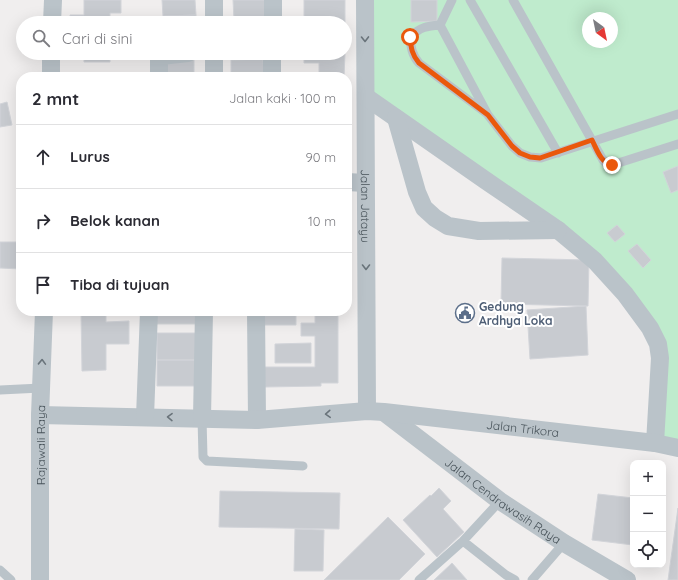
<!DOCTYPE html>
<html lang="id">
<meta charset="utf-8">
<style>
body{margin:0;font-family:Quicksand,sans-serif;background:#f2f2f3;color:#2b2b33}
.controls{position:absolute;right:12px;bottom:12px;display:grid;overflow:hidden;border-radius:8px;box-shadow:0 4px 16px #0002}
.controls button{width:36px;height:36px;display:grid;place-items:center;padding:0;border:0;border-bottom:1px solid #e1e1e2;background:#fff;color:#2b2b33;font:20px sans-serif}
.compass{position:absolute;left:582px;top:12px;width:36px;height:36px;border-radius:50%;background:#fff;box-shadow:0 4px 16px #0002;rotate:147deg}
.stop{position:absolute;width:12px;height:12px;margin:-9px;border:3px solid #ea580c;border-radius:50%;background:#fff}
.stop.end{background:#ea580c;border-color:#fff;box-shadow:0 1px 4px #0008}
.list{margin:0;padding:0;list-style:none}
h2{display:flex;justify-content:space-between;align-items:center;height:52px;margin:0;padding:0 16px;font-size:17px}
h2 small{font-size:13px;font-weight:400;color:#7c7c81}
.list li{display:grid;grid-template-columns:26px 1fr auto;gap:12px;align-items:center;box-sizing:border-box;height:64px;padding:0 16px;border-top:1px solid #e1e1e2}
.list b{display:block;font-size:15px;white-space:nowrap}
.list em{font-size:13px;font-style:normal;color:#7c7c81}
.icon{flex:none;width:22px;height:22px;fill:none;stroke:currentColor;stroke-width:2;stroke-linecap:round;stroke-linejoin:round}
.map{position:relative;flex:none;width:678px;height:580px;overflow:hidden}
.search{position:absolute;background:#fff;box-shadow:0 4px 16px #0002;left:16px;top:16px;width:336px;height:44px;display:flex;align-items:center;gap:10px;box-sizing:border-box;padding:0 14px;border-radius:22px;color:#7c7c81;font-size:15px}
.panel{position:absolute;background:#fff;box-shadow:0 4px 16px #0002;left:16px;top:72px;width:336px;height:244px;border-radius:16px}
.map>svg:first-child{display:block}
.green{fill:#bfebcd;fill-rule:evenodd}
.building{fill:#c8cbd0;stroke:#d2d4d9}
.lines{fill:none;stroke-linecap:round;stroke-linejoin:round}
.lane{stroke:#bac3c9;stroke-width:9}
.street{stroke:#bac3c9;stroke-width:18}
.oneway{stroke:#6a747b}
.route{stroke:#ea580c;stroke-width:5}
.labels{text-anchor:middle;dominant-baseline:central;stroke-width:4;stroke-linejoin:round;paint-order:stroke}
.street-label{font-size:12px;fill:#475259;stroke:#fff}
.service-label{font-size:12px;font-weight:bold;fill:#4e5e75;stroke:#fff;text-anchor:start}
</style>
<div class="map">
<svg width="678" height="580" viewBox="0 0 678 580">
<rect width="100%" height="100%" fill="#f0eeee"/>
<path class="green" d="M365 0H678V448L655 443 658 344 595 261 366 97ZM588 18H612V42H588Z"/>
<path class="building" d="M84 0H121V13H110V23H70V15H84Z
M162 0H195L196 15 163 16Z
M233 0H266L267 19 234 20Z
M304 0H345V26V23H319V22L304 21Z
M411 0H437V21L411 22Z
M196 15V23H163V16Z
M267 19V23H234V20Z
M84 53H123V55H110V62H84Z
M304 53H345L344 77H319V63H304Z
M194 58V77H162L161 60Z
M263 59 264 77H231V60Z
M7 102 12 125 0 127V104Z
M678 166V190L671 193 663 172Z
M617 225 625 234 615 242 607 233Z
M0 242H21V269L0 268Z
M637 244 651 260 643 268 628 251Z
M502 258 589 260 588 306 501 304Z
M586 306 588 355 530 359 527 310Z
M81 311H106V322L129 321V344H106V370L82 371Z
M156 311H198V324H156Z
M264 311H296V325H264Z
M315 311H338V383H321V386L265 387 264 367H315V336H301V323H315Z
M157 333H199V360H157Z
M311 343V363H275V344Z
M157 360H199L200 386H157Z
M439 488 451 501 443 509 464 532 437 557 403 520 430 495 431 496Z
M220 491 340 493 339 529 219 527Z
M598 494 633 498V545L592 540Z
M678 508V580H668Z
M388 517 425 554 399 580H324Z
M295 529 324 530 323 571H294Z
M452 563 467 580H434Z"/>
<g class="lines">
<path class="lane" d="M452 0 440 25 488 115 512 146 520 153 530 157 541 158 678 114
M470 0 558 153
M513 0 603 160 607 164 612 165 678 144
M440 25C427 26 420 27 410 37 411 48 412 55 419 63L486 113
M0 390 41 388
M202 418 203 457 207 461 303 466
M463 541 506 575 515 580
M0 570 11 580
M419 580 463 541 500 501
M532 580 564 543"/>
<g class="street">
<path d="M214 0V23"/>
<path id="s1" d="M365 0 367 411"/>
<path d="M52 23 53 0"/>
<path d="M273 23V0"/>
<path d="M51 77V53"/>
<path d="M159 77V59L161 56 188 53"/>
<path d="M214 77V53"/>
<path d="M272 77V53"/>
<path d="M366 97 485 180 558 230 595 261 625 294 650 328 658 344 660 358 655 443"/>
<path d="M396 118 417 192 424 208 435 218 448 226 479 231 558 230"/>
<path d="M347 182 365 183"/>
<path d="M256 311 257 420"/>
<path id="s2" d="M385 413 500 501 564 543 627 580"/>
<path id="s3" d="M40 415 257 420 367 411 384 412 655 443 678 448"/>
<path d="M145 417 149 311"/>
<path d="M202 418 204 311"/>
<path id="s4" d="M40 580V415L44 311"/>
</g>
</g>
<defs><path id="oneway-chevron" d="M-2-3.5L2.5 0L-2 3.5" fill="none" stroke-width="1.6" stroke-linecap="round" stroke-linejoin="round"/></defs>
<g class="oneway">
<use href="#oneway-chevron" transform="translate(365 39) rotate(89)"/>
<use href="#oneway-chevron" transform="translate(366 267) rotate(90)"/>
<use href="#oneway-chevron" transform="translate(42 362) rotate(-88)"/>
<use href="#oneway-chevron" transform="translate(328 414) rotate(176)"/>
<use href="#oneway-chevron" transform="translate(170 417) rotate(-179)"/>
</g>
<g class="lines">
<path class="route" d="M410 37C411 48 412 55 419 63L488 115 512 146 520 153 530 157 540 158 592 140C597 150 601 163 612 165"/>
</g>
<defs>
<symbol id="civic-ring" viewBox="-11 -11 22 22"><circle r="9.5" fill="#fff" stroke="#5c6f8a" stroke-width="1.5"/><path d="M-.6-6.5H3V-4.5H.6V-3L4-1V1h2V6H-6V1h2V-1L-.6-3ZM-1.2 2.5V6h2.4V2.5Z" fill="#5c6f8a"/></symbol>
</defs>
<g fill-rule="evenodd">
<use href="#civic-ring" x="454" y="302" width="22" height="22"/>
</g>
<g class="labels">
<g class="street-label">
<text stroke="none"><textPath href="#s1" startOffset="206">Jalan Jatayu</textPath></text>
<text stroke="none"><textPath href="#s3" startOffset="484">Jalan Trikora</textPath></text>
<text stroke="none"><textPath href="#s4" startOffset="135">Rajawali Raya</textPath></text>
<text stroke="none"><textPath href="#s2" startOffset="147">Jalan Cendrawasih Raya</textPath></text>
</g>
<g class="service-label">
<text x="479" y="306">Gedung<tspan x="479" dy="14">Ardhya Loka</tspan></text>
</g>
</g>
</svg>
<div class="controls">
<button>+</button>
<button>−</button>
<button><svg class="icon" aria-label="locate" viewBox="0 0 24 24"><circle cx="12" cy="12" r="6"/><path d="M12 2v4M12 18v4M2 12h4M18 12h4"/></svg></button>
</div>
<svg class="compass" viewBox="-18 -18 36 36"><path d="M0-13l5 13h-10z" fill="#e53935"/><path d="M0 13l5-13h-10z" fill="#7c7c81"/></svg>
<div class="stop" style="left:410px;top:37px"></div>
<div class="stop end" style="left:612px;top:165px"></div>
<div class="search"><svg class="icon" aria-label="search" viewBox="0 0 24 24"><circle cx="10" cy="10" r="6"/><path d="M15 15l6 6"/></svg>Cari di sini</div>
<section class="panel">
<h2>2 mnt<small>Jalan kaki · 100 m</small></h2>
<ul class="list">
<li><svg class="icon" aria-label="ahead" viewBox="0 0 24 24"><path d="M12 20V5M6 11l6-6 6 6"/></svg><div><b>Lurus</b></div><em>90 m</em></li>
<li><svg class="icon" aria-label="right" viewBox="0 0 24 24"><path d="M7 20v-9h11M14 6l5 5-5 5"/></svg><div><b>Belok kanan</b></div><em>10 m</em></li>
<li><svg class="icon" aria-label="arrive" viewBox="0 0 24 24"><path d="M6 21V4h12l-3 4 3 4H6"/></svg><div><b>Tiba di tujuan</b></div></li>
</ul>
</section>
</div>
